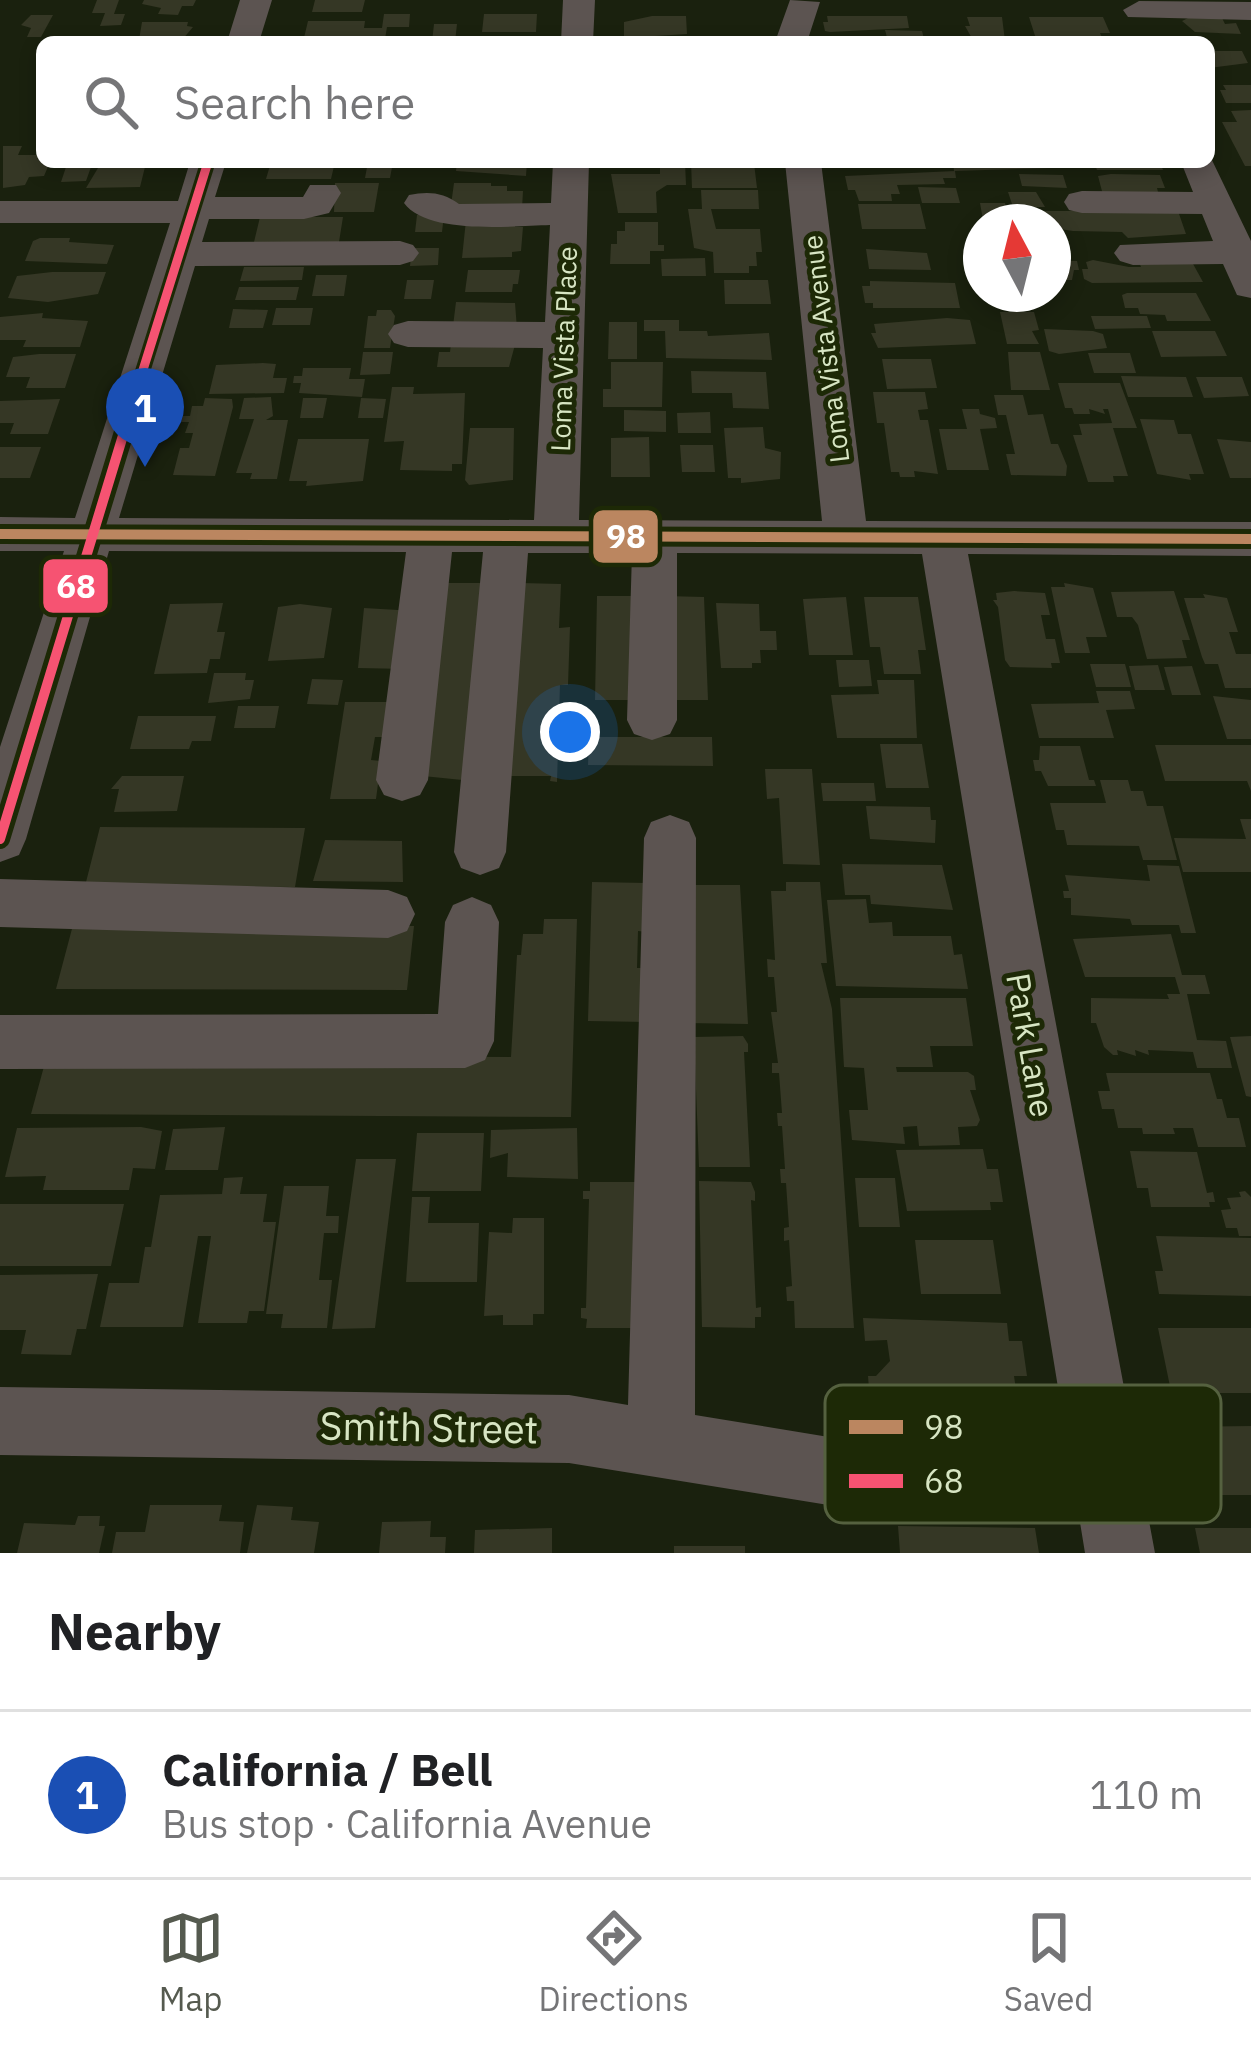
<!DOCTYPE html>
<meta charset="utf-8">
<style>
body{margin:0;font-family:"IBM Plex Sans",sans-serif;background:#f6f6f6;color:#202124}
.compass{position:absolute;left:963px;top:204px;width:108px;height:108px;border-radius:50%;background:#fff;box-shadow:0 6px 18px #0003;rotate:353deg}
.you{position:absolute;left:570px;top:732px;width:42px;height:42px;margin:-30px;border:9px solid #fff;border-radius:50%;background:#1a73e8;box-shadow:0 0 0 18px #1a73e833}
.badge{display:grid;place-items:center;width:78px;height:78px;border-radius:50%;background:#555a4f;color:#fff;font-size:39px;font-weight:700}
.pin{position:absolute;translate:-50% -99px;filter:drop-shadow(0 3px 6px #0008)}
.pin::after{content:'';position:absolute;top:63px;width:42px;height:36px;background:inherit;clip-path:polygon(0 0,100% 0,50% 100%)}
.list{margin:0;padding:0;list-style:none}
h2{display:flex;justify-content:space-between;align-items:center;height:156px;margin:0;padding:0 48px;font-size:51px}
h2 small{font-size:39px;font-weight:400;color:#757577}
.list li{display:grid;grid-template-columns:78px 1fr auto;gap:36px;align-items:center;box-sizing:border-box;height:168px;padding:0 48px;border-top:3px solid #e0e0e0}
.list b{display:block;font-size:45px;white-space:nowrap}
.list p{margin:0;font-size:39px;white-space:nowrap;color:#757577}
.list em{font-size:39px;font-style:normal;color:#757577}
.icon{flex:none;width:66px;height:66px;fill:none;stroke:currentColor;stroke-width:2;stroke-linecap:round;stroke-linejoin:round}
.map{position:relative;flex:none;width:1251px;height:1553px;overflow:hidden}
.search{position:absolute;background:#fff;box-shadow:0 6px 18px #0003;left:36px;right:36px;top:36px;height:132px;display:flex;align-items:center;gap:30px;box-sizing:border-box;padding:0 42px;border-radius:18px;color:#757577;font-size:45px}
.sheet{height:324px;background:#fff}
nav{display:flex;justify-content:space-around;align-items:center;box-sizing:border-box;height:168px;border-top:3px solid #e0e0e0;background:#fff;font-size:33px;color:#757577}
nav a{display:grid;justify-items:center;gap:6px}
nav .on{color:#555a4f}
.map>svg:first-child{display:block}
.building{fill:#353725}
.lines{fill:none;stroke-linecap:round;stroke-linejoin:round}
.minor{fill:#5c5451;fill-rule:evenodd}
.bus-1-casing{stroke:#1d2906;stroke-width:20}
.bus-2-far1-casing{stroke:#1d2906;stroke-width:15}
.bus-2-casing{stroke:#1d2906;stroke-width:20}
.bus-1{stroke:#bb8660;stroke-width:10}
.bus-2-far1{stroke:#f65372;stroke-width:9}
.bus-2{stroke:#f65372;stroke-width:10}
.labels{text-anchor:middle;dominant-baseline:central;stroke-width:10;stroke-linejoin:round;paint-order:stroke}
.far-street-label{font-size:27px;fill:#d7e5c3;stroke:#1d2906}
.street-label{font-size:33px;fill:#d7e5c3;stroke:#1d2906}
.near-street-label{font-size:39px;fill:#d7e5c3;stroke:#1d2906}
.key{fill:#1d2906;stroke:#55613f;stroke-width:3}
.key-label{font-size:33px;fill:#d7e5c3}
.line-badge{stroke:#1d2906;stroke-width:4.5}
.badge-label{font-size:33px;text-anchor:middle;font-weight:bold;fill:#fff}
</style>
<div class="map">
<svg width="1251" height="1553" viewBox="0 0 1251 1553">
<rect width="100%" height="100%" fill="#1a210e"/>
<path class="building" d="M97 0H119L114 14H125L121 25 100 26 105 13H92Z
M144 0H196L193 6H182L178 15 158 14 161 8 142 4Z
M315 0H365L362 12H312Z
M384 14H410L409 27H387L385 39 303 42 308 21H365L364 28H382Z
M484 14H537L536 32H482Z
M31 15H53L41 37H27L31 28 21 25Z
M652 16H686L687 34 624 38V22Z
M827 16H907L909 28 830 32 825 31 823 22H828Z
M967 17H1002L1005 41 974 42 965 26H970Z
M1029 17H1103L1110 33H1100L1104 42H1037Z
M1188 18H1222L1225 24 1236 23 1241 34 1195 32 1182 21Z
M142 22H188L187 26 193 27 182 40H139Z
M434 24H457L455 42H432Z
M885 30 922 31 924 39 888 41Z
M1209 51H1242L1248 63 1209 68Z
M1223 85H1251V103H1226L1220 90H1226Z
M1251 110V166H1245L1222 122H1237L1231 111Z
M42 142V155L37 159 50 162 44 176 29 177 25 185 3 188V146H22L18 155H36Z
M271 162H335L331 179H266Z
M368 162H393L390 178H365Z
M457 162H527L526 176 456 171Z
M685 162 686 185H667L656 192 657 213H618L611 174H660V164Z
M691 162 754 163 757 188H692Z
M953 162H1051L1052 168 954 171Z
M1094 162H1160L1163 170H1097Z
M66 167H91L86 181 61 182Z
M145 167 140 187 86 188 98 168Z
M955 171 956 178H943L945 184 897 185 900 194H891L892 201H859L855 190H848L845 176Z
M1019 174 1063 175 1067 188 1022 186Z
M1111 174 1160 175 1165 188H1157L1159 196 1103 195 1098 176Z
M335 183H379L374 212H334Z
M454 183H491V186H507V191H523L522 209 451 205Z
M918 187 956 188 960 203H922Z
M701 190H758L759 209H711L716 229H760L762 252H756L757 266H749V273H714L713 252 694 248 688 209H702Z
M1008 192H1036L1045 207H1013Z
M980 203H1005L1009 221 983 220Z
M858 204H920L926 229H862Z
M1022 211H1178L1186 234 1128 238 1122 232 1073 231 1053 228V222H1025Z
M417 215H444L442 232H415Z
M260 217H343L339 242H254Z
M466 220H515V227H523L521 251 512 252V257L462 258Z
M625 222H658V245H664V251H650V264H610L611 244H617V231H625Z
M40 238H70L69 242 114 245 107 264 25 261 33 241Z
M1053 246H1065L1070 261H1077L1079 270H1074L1072 280H1055Z
M412 248H439L438 265 410 266Z
M866 249 927 253 931 270 869 269Z
M705 258 706 276H662L661 259Z
M1093 260 1129 267H1141L1139 262H1192L1203 282 1092 283 1084 279 1082 269H1088L1086 262Z
M244 267H304L302 280 240 281Z
M468 270H520L518 284H513L512 292H465Z
M52 272H106L98 294 48 302 8 298 17 276Z
M316 275H347L344 296H312Z
M407 280H434L431 299H404Z
M724 280H768L771 304H725Z
M870 281 955 283 960 308H873V303H865L862 286H870Z
M239 287H299L296 300H235Z
M1127 293H1196L1211 321H1167L1165 315 1140 314 1138 308H1125L1122 295Z
M991 294H1020L1023 307H994Z
M456 302 515 303 517 329 453 326Z
M276 308H313L310 325H272Z
M233 309 268 310 263 328H229Z
M377 310H391L395 316 390 348H364L368 316H376Z
M1000 312H1034L1039 330 1032 331 1039 344H1007Z
M43 313 42 318 88 321 80 347H23L26 340H0V317Z
M1091 316H1147L1151 328 1095 329Z
M947 318 970 320 976 344 878 348 871 333H876L874 324Z
M644 320H679V331H707L708 336 769 333 772 360 666 358 665 331H644Z
M609 322H637V359H608Z
M1044 329 1093 331 1103 334 1107 348 1059 354 1049 351Z
M1152 331H1215L1227 356 1161 357Z
M516 341 509 367H437L439 352H450L451 344Z
M363 352H393L390 374 360 375Z
M1008 352H1040L1050 390H1011Z
M1088 353H1130L1136 373H1094Z
M39 354H76L65 388H26L30 377H6L13 357Z
M882 359H931L937 388 887 389Z
M611 362H663L662 407H603V389H611Z
M263 363 276 364 273 378H287L284 393 209 394 216 365Z
M303 368H351L349 379H365L362 397 299 393 301 383H293L294 376H302Z
M691 371 766 372 769 409 733 408 732 393H692Z
M1121 376 1186 377 1193 397H1128Z
M1196 377H1242L1249 396 1204 398Z
M1058 383H1120L1137 428H1113L1128 476H1113L1114 482H1088L1073 435H1082L1079 424 1112 423 1108 409H1103L1105 414 1089 409 1090 414H1074L1072 408H1065Z
M392 387H414L413 394 465 393 462 464H452V471L400 470 404 441 384 442Z
M873 392H925L928 409 918 410 920 420H928L938 474 914 471 915 477H900L899 472H891L884 423H877Z
M994 395H1023L1028 415 1043 414 1051 444H1058L1067 466 1066 476 1011 475 1006 454H1015L1006 415H998Z
M271 397 273 416 266 420H288L277 479H250L252 473H236L254 419H239L244 398Z
M205 398 232 399 233 407 215 476 173 475 180 448H189L193 433H185L189 422H181L183 416H190L192 406H203Z
M303 398H327L323 418H300Z
M361 398 386 399 383 418H358Z
M60 399 48 434H10L14 423H0V401Z
M962 409H979L980 414 995 418 997 428 980 429 989 470H947L939 429H967Z
M624 410 666 411V432L624 431Z
M710 412 711 433H678L677 413Z
M1140 419 1174 420 1178 434H1191L1204 474H1189L1191 480 1157 474Z
M763 427 765 448 781 452 780 479 741 483V478H728L724 428Z
M470 428H514L513 480 469 485 465 480Z
M649 437 650 477H611V438Z
M298 439H369L363 481 306 486 307 481H289Z
M1217 439 1251 442V478H1230Z
M680 445H713L715 472H682Z
M0 447H41L30 478H0Z
M441 583H483L472 781 423 776Z
M521 583 561 584 559 628 570 627 568 685H560L557 782 550 781 551 776H510Z
M1064 583 1093 588 1107 637H1086L1090 653H1065L1051 587H1065Z
M1014 591 1045 593 1050 615H1041L1046 639H1055L1060 663H1051L1052 668 1010 667 1005 660 998 607 993 600H997L996 593Z
M1174 591 1190 640H1182L1187 658 1147 659 1138 625 1132 617H1117L1111 592Z
M1203 594 1227 598 1238 632H1229L1236 654H1251V688H1225L1218 664H1205L1202 657 1184 598H1205Z
M597 596H635L636 700H595Z
M665 596 704 597 708 700H667Z
M846 597 853 655H809L803 599Z
M864 597H918L926 650H918L921 674H884L880 647H870Z
M223 603 217 632H225L220 659H210L207 673 154 674 170 604Z
M716 603 759 604 760 631H776L777 650H760L761 663H752V668H721Z
M300 604 332 608 324 658 268 661 278 607Z
M364 608 415 611 407 669 358 668Z
M836 660H869L872 686 839 687Z
M1090 664H1125L1131 687H1096Z
M1158 665 1165 690H1135L1129 666Z
M1192 666 1201 695H1172L1164 667Z
M214 673H246L245 680H254L250 699 208 703Z
M312 679 343 680 338 705 307 704Z
M877 680H914L917 738H837L831 695 879 694Z
M1096 691H1130L1135 709 1106 710 1114 738H1039L1031 704 1099 703Z
M1213 696 1251 700V739H1227Z
M345 702H388L384 737H375L371 760 381 761 376 799H330Z
M238 706H279L275 728H234Z
M138 716H216L211 741H192L189 749H130Z
M589 737H712L713 766 588 765Z
M880 744H922L929 788H886Z
M1155 745H1251V791L1247 781H1165Z
M1040 746H1080L1089 780H1094L1096 786H1048L1041 771H1035L1033 760H1039Z
M765 769H812L820 865 783 864 779 798 767 799Z
M122 776H184L177 811 114 812 119 789H111Z
M1100 780H1128L1131 791H1143L1147 806H1163L1177 860H1143L1139 846 1067 845 1064 830H1056L1050 803H1106Z
M821 783H874L876 801H823Z
M866 806 930 807 931 820H936L935 843 870 839Z
M1240 819H1251V872H1183L1174 838 1246 839Z
M100 827 305 828 295 887 85 886Z
M325 840 402 841 403 882 313 881Z
M842 864 942 865 953 910 871 904 870 895H845Z
M1147 865 1179 866 1196 933H1181L1179 925H1132L1130 919 1071 915V898H1064L1063 891H1069L1065 875 1150 881Z
M592 882 647 883V932L638 931 637 968H647V1022L588 1021Z
M786 882H820L827 963H821L832 1009 854 1328H795L794 1301H787L786 1287 792 1286 789 1240 784 1241V1228L789 1227 786 1183H781L780 1169H785L782 1126H778L777 1113H782L779 1073H772V1063H778L771 1012H777L774 977H768L767 959 775 960 771 891H786Z
M684 885H740L748 1024 686 1023Z
M866 899 869 923 892 922 893 936H951L954 955 962 954 968 989 836 986 827 900Z
M544 919H577L571 1117 31 1114 46 1059 71 1055 511 1057 517 955H521L523 934H543Z
M73 925 414 926 407 990 56 989Z
M1171 934 1182 975H1205L1210 994H1187L1197 1040 1226 1041 1232 1068H1197L1193 1052 1148 1050 1149 1055 1135 1050 1136 1056 1117 1050 1118 1055H1113L1104 1047 1096 1023H1091V998L1169 999 1167 994H1180L1175 977H1085L1073 939Z
M840 998H966L973 1046H930L933 1067H896L897 1072H968L974 1076 976 1090H970L980 1120 977 1126 958 1127 960 1145 919 1146 917 1126 903 1127 905 1144 852 1140 849 1110H868L864 1068 844 1067Z
M743 1036 748 1044V1052H744L750 1167H699L694 1037Z
M1251 1036V1097L1246 1096 1230 1037Z
M1106 1073H1210L1217 1099H1222L1227 1118H1239L1246 1147H1198L1193 1128H1173L1175 1134H1143L1142 1128H1118L1114 1109H1102L1098 1091H1110Z
M141 1127 162 1131 155 1169 133 1168 129 1190H43L46 1176 5 1177 17 1128Z
M225 1127 218 1170H165L173 1129Z
M577 1128 578 1179 507 1177 508 1153 490 1158 491 1130Z
M417 1133H484L481 1191H412Z
M983 1149 987 1169H998L1003 1202H990L991 1210 907 1211 896 1150Z
M1130 1151 1197 1152 1207 1193 1213 1192 1215 1202H1209L1210 1207H1151L1148 1188H1137Z
M356 1159H396L375 1328 332 1329Z
M243 1177 240 1194H267L263 1222H276L264 1311H249L247 1323H198L211 1236H198L183 1327H100L109 1283H139L145 1247H151L160 1195 222 1194 224 1178Z
M855 1178H895L900 1227H859Z
M699 1181 751 1182 755 1192V1201L751 1200 756 1308 761 1307V1317H755V1328L702 1327Z
M590 1182H641L642 1328H586L587 1319 581 1318V1308H586L589 1199H583V1191H590Z
M284 1186H329L326 1216H339L338 1233H324L319 1280H332L327 1328H281L283 1314H266Z
M1245 1191 1251 1197V1236H1239L1237 1228H1226L1221 1210 1231 1209 1227 1198 1241 1197 1239 1192Z
M412 1197H430L428 1223H479L477 1282H406Z
M0 1204H124L111 1266H0Z
M513 1218H544V1314H533V1325H503V1315L484 1316 489 1232 512 1233Z
M1156 1236 1251 1238V1296L1159 1294 1155 1271H1163Z
M915 1240H993L1001 1294H921Z
M98 1274 86 1329H77L71 1355 21 1354 26 1330H0V1275Z
M863 1318 1007 1323 1009 1341H1022L1027 1376H1014L1017 1396 934 1395 936 1416 871 1415 868 1376H876L890 1361 887 1340 865 1341Z
M1158 1328H1251V1393H1218L1220 1401H1173Z
M929 1421 1019 1422 1033 1523 989 1522 985 1492 944 1491 941 1461H933Z
M1251 1426V1495H1190L1176 1427Z
M150 1505H222L219 1521 244 1522 240 1553H112L116 1532H145Z
M257 1505 293 1507 291 1520 319 1522 314 1553H247Z
M78 1516H100L99 1526H105L99 1553H17L24 1523 75 1525Z
M431 1521 430 1537H446L445 1553H379L382 1522Z
M898 1526 1035 1528 1039 1553H900Z
M552 1528V1553H474L475 1530Z
M1195 1528H1251V1553H1200Z
M674 1546H745V1553H674Z"/>
<g class="lines">
<path class="minor" d="M240 0H272L259 42H227Z
M563 0H595L593 42H561Z
M790 0 820 2 807 42H775Z
M1139 1 1251 2V20L1128 17 1123 10Z
M1209 154 1251 241V298L1237 295 1223 264 1133 265 1120 261 1114 253 1120 245 1213 241 1202 214 1082 213 1069 210 1064 202 1069 194 1082 191 1193 192 1181 162H1209Z
M190 162H226L215 197H303L310 185H336L341 193 329 213 304 219H209L202 242 400 241 413 245 419 253 413 261 400 265 195 266 119 518 534 520 543 348 408 347 394 343 388 334 394 325 408 321 545 322 550 225C512 226 427 235 404 203L409 195C428 191 443 192 459 204L551 203 553 162H589L579 520 822 521 785 162H821L866 521 1251 522V556L968 554 1155 1553H1085L922 554 677 553V720L670 734 652 740 634 734 627 720 632 553H528L506 852 499 868 480 875 461 868 454 852 483 552H452L428 780 420 795 402 801 384 795 376 780 406 552 109 551 26 839 19 855 0 862V747L64 551H0V517L75 518 170 223H0V201H178Z
M670 815 689 822 696 838 695 1415 853 1441 877 1451 887 1475 877 1499 853 1509 569 1463 0 1455V1387L569 1395 628 1405 644 838 651 822Z
M0 879 388 890 407 897 415 914 407 931 388 938 0 927Z
M472 897 491 905 499 922 494 1041 485 1060 465 1068 0 1069V1015L438 1014 445 922 453 905Z"/>
<defs>
<path id="bus-1" d="M0 534 1251 539"/>
<path id="bus-2-far1" d="M138 386 208 162"/>
<path id="bus-2" d="M0 839 139 383"/>
</defs>
<use href="#bus-1" class="bus-1-casing"/>
<use href="#bus-2-far1" class="bus-2-far1-casing"/>
<use href="#bus-2" class="bus-2-casing"/>
<use href="#bus-1" class="bus-1"/>
<use href="#bus-2-far1" class="bus-2-far1"/>
<use href="#bus-2" class="bus-2"/>
</g>
<g class="labels">
<g class="far-street-label">
<text transform="translate(563 349) rotate(-88)">Loma Vista Place</text>
<text transform="translate(825 349) rotate(-97)">Loma Vista Avenue</text>
</g>
<g class="street-label">
<text transform="translate(1031 1045) rotate(80)">Park Lane</text>
</g>
<g class="near-street-label">
<text transform="translate(429 1427) rotate(1)">Smith Street</text>
</g>
</g>
<rect x="825" y="1385" width="396" height="138" rx="18" class="key"/>
<rect x="849" y="1420" width="54" height="14" fill="#bb8660"/>
<rect x="849" y="1474" width="54" height="14" fill="#f65372"/>
<g class="key-label">
<text x="924" y="1439">98</text>
<text x="924" y="1493">68</text>
</g>
<g class="line-badge">
<rect x="591" y="508" width="69" height="57" rx="12" fill="#bb8660"/>
<rect x="41" y="557" width="69" height="58" rx="12" fill="#f65372"/>
</g>
<g class="badge-label">
<text x="626" y="548">98</text>
<text x="76" y="598">68</text>
</g>
</svg>
<svg class="compass" viewBox="-18 -18 36 36"><path d="M0-13l5 13h-10z" fill="#e53935"/><path d="M0 13l5-13h-10z" fill="#757577"/></svg>
<div class="you"></div>
<div class="pin badge" style="left:145px;top:467px;background:#1a4fb4">1</div>
<div class="search"><svg class="icon" aria-label="search" viewBox="0 0 24 24"><circle cx="10" cy="10" r="6"/><path d="M15 15l6 6"/></svg>Search here</div>
</div>
<section class="sheet">
<h2>Nearby<small></small></h2>
<ul class="list">
<li><span class="badge" style="background:#1a4fb4">1</span><div><b>California / Bell</b><p>Bus stop · California Avenue</p></div><em>110 m</em></li>
</ul>
</section>
<nav>
<a class="on"><svg class="icon" aria-label="map" viewBox="0 0 24 24"><path d="M3 6l6-2 6 2 6-2v14l-6 2-6-2-6 2zM9 4v14M15 6v14"/></svg>Map</a>
<a><svg class="icon" aria-label="directions" viewBox="0 0 24 24"><path d="M12 3l9 9-9 9-9-9zM9 14v-3h6M13 9l2 2-2 2"/></svg>Directions</a>
<a><svg class="icon" aria-label="saved" viewBox="0 0 24 24"><path d="M7 4h10v16l-5-4-5 4z"/></svg>Saved</a>
</nav>
